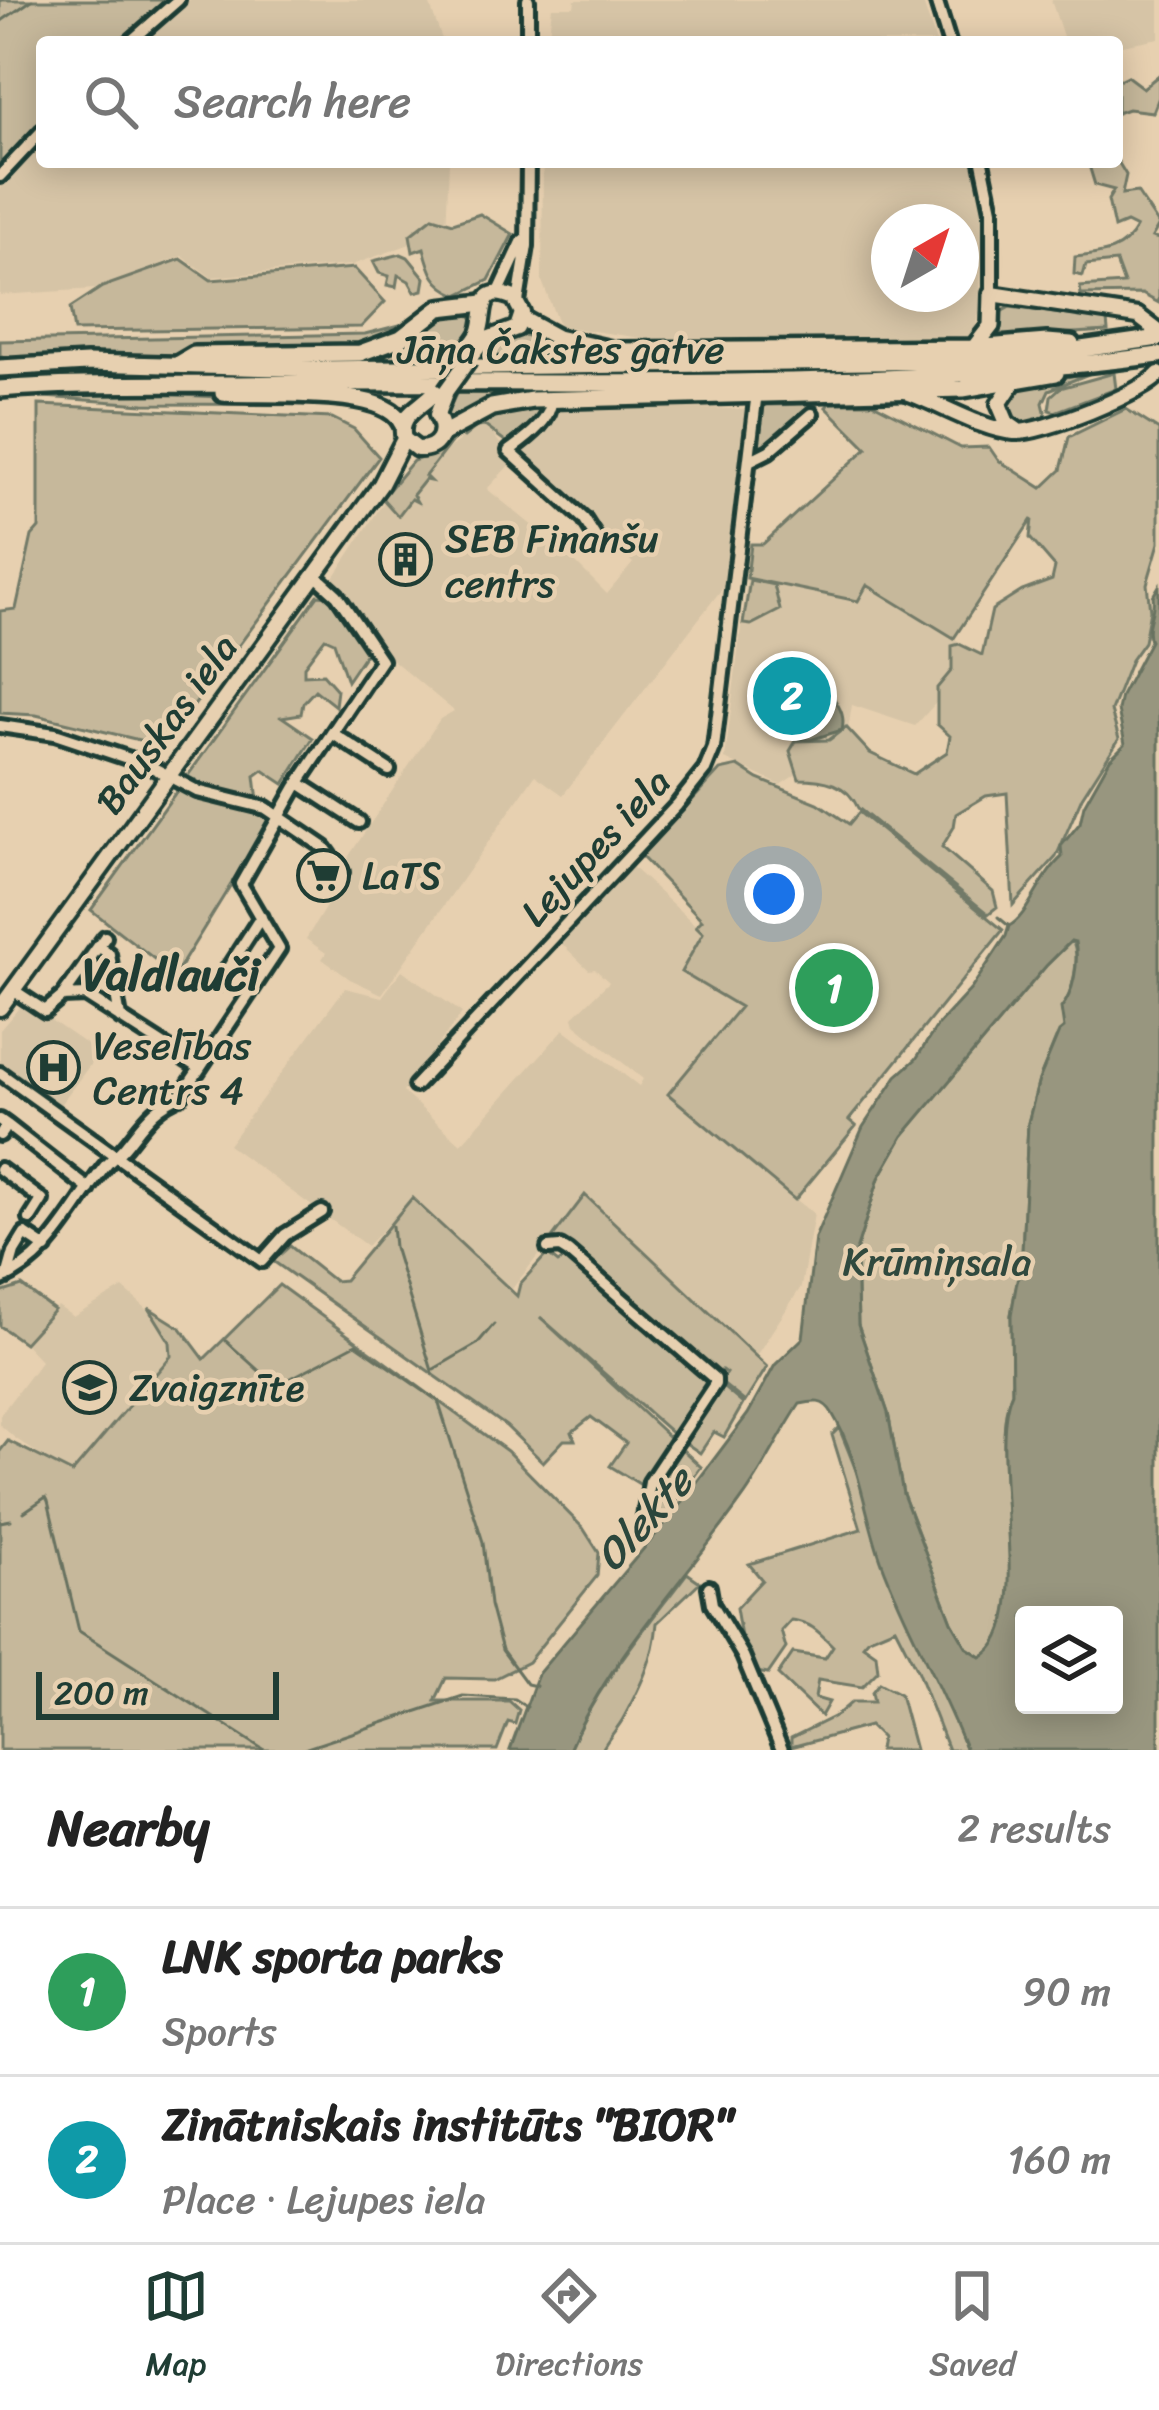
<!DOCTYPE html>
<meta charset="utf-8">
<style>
body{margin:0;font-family:Sriracha,sans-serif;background:#f6f6f6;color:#222}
.controls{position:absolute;right:36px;bottom:36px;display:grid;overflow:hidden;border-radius:12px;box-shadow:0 6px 30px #0003}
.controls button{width:108px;height:108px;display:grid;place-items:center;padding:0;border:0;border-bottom:3px solid #e0e0e0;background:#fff;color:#222;font:60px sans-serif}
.compass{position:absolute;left:871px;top:204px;width:108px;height:108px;border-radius:50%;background:#fff;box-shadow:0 6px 30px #0003;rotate:39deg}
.scale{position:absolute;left:36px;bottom:30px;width:243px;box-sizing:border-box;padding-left:12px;border:6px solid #1f3d34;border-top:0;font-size:33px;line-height:42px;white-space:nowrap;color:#1f3d34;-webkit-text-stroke:9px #e7d0b0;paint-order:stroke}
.you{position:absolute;left:774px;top:894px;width:42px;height:42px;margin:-30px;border:9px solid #fff;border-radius:50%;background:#1a73e8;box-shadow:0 0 0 18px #1a73e833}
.badge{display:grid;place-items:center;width:78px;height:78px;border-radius:50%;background:#1f3d34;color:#fff;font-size:39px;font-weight:700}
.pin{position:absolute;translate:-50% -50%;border:6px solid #fff;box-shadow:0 3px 12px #0006}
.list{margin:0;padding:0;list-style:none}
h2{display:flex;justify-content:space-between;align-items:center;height:156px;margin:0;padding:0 48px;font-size:51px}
h2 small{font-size:39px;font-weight:400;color:#767676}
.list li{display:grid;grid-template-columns:78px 1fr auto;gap:36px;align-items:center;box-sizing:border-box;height:168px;padding:0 48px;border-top:3px solid #e0e0e0}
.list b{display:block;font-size:45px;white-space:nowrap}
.list p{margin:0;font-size:39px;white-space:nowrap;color:#767676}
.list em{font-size:39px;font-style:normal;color:#767676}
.icon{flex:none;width:66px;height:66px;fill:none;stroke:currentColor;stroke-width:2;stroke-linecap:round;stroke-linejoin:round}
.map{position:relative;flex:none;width:1159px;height:1750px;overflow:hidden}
.search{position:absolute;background:#fff;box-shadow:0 6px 30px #0003;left:36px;right:36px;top:36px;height:132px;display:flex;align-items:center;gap:30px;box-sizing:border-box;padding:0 42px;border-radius:12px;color:#767676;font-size:45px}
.sheet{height:492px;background:#fff}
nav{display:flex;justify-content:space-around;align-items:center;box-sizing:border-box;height:168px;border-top:3px solid #e0e0e0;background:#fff;font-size:33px;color:#767676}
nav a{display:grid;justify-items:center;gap:6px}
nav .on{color:#1f3d34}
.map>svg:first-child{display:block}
.built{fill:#d6c4a6;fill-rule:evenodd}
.green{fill:#c6b89b;stroke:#727a68;stroke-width:3}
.water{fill:#98967f;stroke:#687261;stroke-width:3;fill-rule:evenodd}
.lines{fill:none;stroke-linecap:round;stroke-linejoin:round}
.stream{stroke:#687261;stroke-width:3}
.minor-casing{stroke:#1f3d34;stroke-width:20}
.major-casing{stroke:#1f3d34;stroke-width:22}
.highway-casing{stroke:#1f3d34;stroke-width:24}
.minor{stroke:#e7d0b0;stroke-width:10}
.major{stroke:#e7d0b0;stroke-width:14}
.highway{stroke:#e7d0b0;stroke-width:15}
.major-bridge-casing{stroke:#1f3d34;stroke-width:22;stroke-linecap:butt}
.major-bridge{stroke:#e7d0b0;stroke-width:14}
.labels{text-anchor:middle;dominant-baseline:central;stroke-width:9;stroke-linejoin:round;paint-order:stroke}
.street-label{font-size:39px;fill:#1f3d34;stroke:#e7d0b0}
.poi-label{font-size:39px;fill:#1f3d34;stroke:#e7d0b0;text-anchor:start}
.park-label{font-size:39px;fill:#30493e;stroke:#e7d0b0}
.water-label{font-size:42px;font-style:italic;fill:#2b463c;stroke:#e7d0b0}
.quarter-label{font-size:45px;font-weight:bold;fill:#1f3d34;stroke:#e7d0b0}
</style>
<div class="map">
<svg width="1159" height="1750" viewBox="0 0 1159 1750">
<rect width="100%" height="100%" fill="#e7d0b0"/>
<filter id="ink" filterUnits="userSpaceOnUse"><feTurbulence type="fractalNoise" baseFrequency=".00833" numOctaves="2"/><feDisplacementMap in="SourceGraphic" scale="24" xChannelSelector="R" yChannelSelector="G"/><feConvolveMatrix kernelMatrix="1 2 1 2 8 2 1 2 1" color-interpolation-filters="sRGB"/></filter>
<g filter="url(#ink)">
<path class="built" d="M187 0H428L443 42H136Z
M575 0H922L936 42H548L552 7H574Z
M1051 0H1159V38L1117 46V42H1065Z
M42 136V162H449L446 231 352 265 211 277 182 256 95 289 0 295V182Z
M543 162H973L984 201 979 313 973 336 648 339 559 326 542 281ZM889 222H961V294H889Z
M693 404V408L747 409 731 577 563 795 535 775 382 994 350 979 322 959 326 953 306 939 344 877 349 856 440 719 454 711 388 656 331 582 391 491 484 422 513 461 487 489 565 552 607 594 633 563 600 536 519 450 563 409Z
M747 578 857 601 866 585 980 654 915 726 852 705 846 742 780 785 725 759Z
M631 866 703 932 682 972 741 1006 668 1095 814 1214 801 1287 756 1356 585 1195 512 1289 412 1199 367 1246 228 1145 345 988 382 997 402 970 462 1013 403 1092 461 1144 564 1029 639 1086 643 1079 575 1024 573 1017 609 982 595 969 589 970 563 945 561 936Z
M24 1002 99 1053 53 1114 0 1077V1030Z
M123 1288 195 1351 73 1478 15 1438 0 1425V1415L41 1361 25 1344 58 1306 73 1317Z"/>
<path class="green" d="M0 0H173L123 42H42V120L0 165Z
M1159 75V97L1153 112 1128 109 1117 113V81L1127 76 1143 88Z
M1117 160 1126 175 1122 194 1137 192 1159 225 1152 237 1159 239V303L1142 294 1081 295 1080 287 1124 284 1116 262 1086 265 1083 276 1074 274 1075 257C1101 254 1123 253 1136 228L1126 223 1114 228 1108 200 1114 190 1095 185 1088 162Z
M480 214 513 234 489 280 458 295C434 285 430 272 424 248L413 252 410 235 433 217 453 223Z
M401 254 408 257 425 278 423 290 415 292 409 281 398 275 396 287 387 285 389 276 379 273 373 261Z
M181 259 211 280 354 268 385 302 361 327 74 331 70 308 102 287Z
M1010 307 1107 320 1108 331 1004 337 999 331 1001 312Z
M467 312 474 320 472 330 448 360H329L437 315Z
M400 325 398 331 352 350 50 358 0 363V341L365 334Z
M521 334 556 344 713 357 481 359 490 345 507 343Z
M1108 352V355L1059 362 817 375 0 381V374Z
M1098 370 1049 390 1043 403 1047 420 1022 426 1011 422 1004 401 1017 388Z
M1114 373 1116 389 1055 412 1049 410 1051 396 1060 388Z
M598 389 550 393 455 418 448 419 446 415 457 392Z
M144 393 368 405 144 404 29 396Z
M830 403H873L961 448 989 447 998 460 1042 488 1061 470 1069 437 1126 409 1159 430V543L1147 584 1150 610 1144 642 1131 660 1111 711 1119 739 1082 797 1056 857 1013 905 1007 793 986 796 956 814 954 827 942 847 993 891 997 907 988 914 858 808C847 783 824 779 799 779L790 751 796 741 829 740 846 727 870 753 914 774 947 752 950 736 937 724V688L952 670V646L959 644 982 655 992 610 1022 591 1052 580 1055 567 1030 538 1032 519 954 638 867 585 858 601 747 578 751 544H763L867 448 826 407Z
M818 404 769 448 758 452 764 405Z
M39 405 332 418 354 429 379 457 164 746 36 715 0 713V611L16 609 32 536 39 528Z
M509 411 537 409 541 416 509 444 485 426 476 427 464 437 458 433 425 476 430 481 425 480 413 495 417 502 411 499 398 516 382 498 413 461 438 452 455 434Z
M750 580 774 585 780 610 751 625 743 624Z
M318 595 329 596 368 650 347 681 334 642 325 638 304 666V675L323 674 337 690 335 706 315 690 303 703 301 714 282 717 313 738 284 784 263 770 255 776 259 810 272 818 175 975 91 910Z
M738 766 758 779 818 803 849 824 859 812 1003 930 849 1120 856 1126 795 1200 668 1094 740 1007 681 972 703 933 696 926 702 920 641 856 720 770Z
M1072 941C1081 956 1073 993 1062 1008L1065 1028 1056 1038 1039 1080 1028 1123 1022 1253 1011 1315 1012 1392C985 1451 1040 1626 981 1657L967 1648 952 1622 903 1494 888 1413 858 1325 856 1251 879 1178 903 1136 1046 966Z
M585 1195 767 1367 745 1402 720 1382 726 1373 722 1370 717 1377 553 1237Z
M412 1198 517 1296 520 1284 547 1254 558 1263 567 1257 712 1382 675 1436 540 1317 701 1467 669 1511 658 1520 646 1488 610 1466 626 1443 591 1417 572 1432 575 1440H564L543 1462 506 1426 273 1261 290 1246 334 1281 344 1280Z
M279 1285 507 1451 583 1528 599 1553 597 1576 528 1662 494 1679 446 1678 435 1701H509L519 1710 515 1724 508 1722 497 1750H0V1451L8 1441 72 1473 171 1356 170 1342 149 1308 181 1328 204 1359Z
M22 1286 54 1310 24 1343 0 1326V1293Z
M718 1383 743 1404 724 1437 714 1432 700 1453 680 1439Z
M839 1428 848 1450 966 1750H948L917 1670 895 1627 869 1638 863 1645 876 1654 878 1671 862 1687 818 1680 815 1698 829 1702 821 1716 778 1675 793 1653 825 1658 833 1646C819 1632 810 1622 791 1620L781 1631 786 1648 768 1674 756 1672 741 1637 736 1608 762 1580 749 1564 861 1529 832 1435Z
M687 1573 700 1582 657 1623C654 1659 641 1685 624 1717 618 1729 608 1737 602 1750H569C597 1685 645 1629 687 1573Z
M879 1683 900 1694 915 1750H879L881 1738 869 1726 791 1747V1738L837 1715 852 1702H874L872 1692Z"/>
<path class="water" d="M1159 586V1750H966C941 1686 906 1627 882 1563 864 1514 859 1457 832 1413 824 1399 814 1401 800 1404 779 1435 764 1469 742 1499 684 1581 609 1657 569 1750H510L538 1674 672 1515 748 1414 775 1365 803 1338 815 1238 863 1127 897 1076 916 1059 937 1026 971 989 1006 936 1009 926C1028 917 1040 876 1062 857L1061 846 1080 823 1084 805 1110 759 1125 744 1118 710 1121 696 1150 641C1144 624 1156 612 1153 596ZM1071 941 1075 942C1079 962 1074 993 1061 1008L1064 1028 1059 1032 1039 1080 1028 1123 1022 1253 1011 1315 1012 1392C985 1450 1039 1627 981 1657L967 1648 952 1622 903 1494 888 1413 858 1325 856 1251 879 1178 903 1136 1046 966ZM1024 1615H1114V1705H1024Z
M821 694 833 697C841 709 845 717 842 730L810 740 800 739 796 734 799 729Z"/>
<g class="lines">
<path class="stream" d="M0 22 32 0
M998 917 1009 926
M392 1226 394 1247 433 1374
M226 1341 276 1386 356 1344 438 1401 483 1542 490 1605 502 1650 527 1684 536 1686
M434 1369 477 1344 494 1324
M24 1512 46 1497 48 1501 79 1631 264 1750
M0 1522 11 1520
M301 1750 463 1696 515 1699 527 1707"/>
<defs>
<path id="minor" d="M936 0 949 42
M130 42 178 0
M528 42V0
M982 162 992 210V294
M0 176 42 131
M498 294 522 242
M518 302 527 246 528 162
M551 399C552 421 525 439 509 451L584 519 596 538
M751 460 769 451 812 414
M0 726 55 734 148 765 197 791 266 808 325 848 342 872
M332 733 389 770
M299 783 359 822
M99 946 109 954 120 1018
M218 984 261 917
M13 990 45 1011 63 996 85 995 199 1068
M63 996 105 937
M0 1073 262 1261 285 1235 322 1212
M415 1086 677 805 705 770 714 748 757 392
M0 1120 7 1125 0 1135
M7 1125 89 1189
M0 1169 42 1200 30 1219
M548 1248 560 1247 568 1252 715 1379V1384L650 1482 643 1523
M7 1277 14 1252 25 1234 46 1248
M0 1280C52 1258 73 1205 107 1164 114 1157 121 1152 127 1144 144 1123 155 1105 182 1095L279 949 241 884 296 787 381 660 337 595 315 575
M709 1587 712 1604 743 1656 782 1750"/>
<path id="major" d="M992 294 1138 316 1159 332
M459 360C465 351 474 343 479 333 487 314 476 282 514 298L522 313 517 328 484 340 469 359
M1013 383 999 404 1007 423 1017 430
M436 391C421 408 397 414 404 439L417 449C438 450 448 433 437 415L446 391
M909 393C940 404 983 430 1014 432 1040 434 1143 393 1159 374
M0 1008 381 484 404 439"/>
<path id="highway" d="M522 319 557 338 615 351 974 348 1047 342 1071 344
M974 348 991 326 992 294
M177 365 194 355 360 353 401 338 440 308 484 303
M0 368 87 363 319 369 949 361 1060 352 1159 338
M0 389C76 383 152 385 228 384 538 378 851 396 1159 355
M223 393C261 396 386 385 402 424
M442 434 492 407 532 400 963 389 1056 373"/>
</defs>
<use href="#minor" class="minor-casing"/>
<use href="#major" class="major-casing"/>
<use href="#highway" class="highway-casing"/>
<use href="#minor" class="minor"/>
<use href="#major" class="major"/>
<use href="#highway" class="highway"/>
<defs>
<path id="major-bridge" d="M446 391 469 359"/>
</defs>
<use href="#major-bridge" class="major-bridge-casing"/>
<use href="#major-bridge" class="major-bridge"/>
</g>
</g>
<defs>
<symbol id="building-ring" viewBox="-11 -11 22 22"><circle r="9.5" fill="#e7d0b0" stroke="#1f3d34" stroke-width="1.5"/><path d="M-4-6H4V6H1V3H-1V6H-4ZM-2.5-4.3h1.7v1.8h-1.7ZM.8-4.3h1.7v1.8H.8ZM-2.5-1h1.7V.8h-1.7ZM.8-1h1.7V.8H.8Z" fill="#1f3d34"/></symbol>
<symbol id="supermarket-ring" viewBox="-11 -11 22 22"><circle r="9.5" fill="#e7d0b0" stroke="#1f3d34" stroke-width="1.5"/><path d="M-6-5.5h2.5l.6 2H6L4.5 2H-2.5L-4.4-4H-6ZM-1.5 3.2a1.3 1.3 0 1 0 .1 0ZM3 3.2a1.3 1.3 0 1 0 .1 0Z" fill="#1f3d34"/></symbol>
<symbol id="hospital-ring" viewBox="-11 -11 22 22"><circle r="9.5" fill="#e7d0b0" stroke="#1f3d34" stroke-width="1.5"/><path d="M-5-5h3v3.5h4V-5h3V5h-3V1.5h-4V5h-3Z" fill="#1f3d34"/></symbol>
<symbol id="school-ring" viewBox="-11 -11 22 22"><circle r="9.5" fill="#e7d0b0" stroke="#1f3d34" stroke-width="1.5"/><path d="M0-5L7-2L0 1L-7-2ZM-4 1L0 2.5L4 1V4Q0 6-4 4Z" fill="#1f3d34"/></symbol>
</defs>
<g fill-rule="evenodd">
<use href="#building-ring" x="376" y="530" width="59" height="59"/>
<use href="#supermarket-ring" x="294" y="846" width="59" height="59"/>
<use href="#hospital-ring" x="24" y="1038" width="59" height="59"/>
<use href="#school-ring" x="60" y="1358" width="59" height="59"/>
</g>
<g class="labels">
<g class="street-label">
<text x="561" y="349">Jāņa Čakstes gatve</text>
<text transform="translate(166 724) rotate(-54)">Bauskas iela</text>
<text transform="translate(595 847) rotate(-47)">Lejupes iela</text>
</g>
<g class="poi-label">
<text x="445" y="538">SEB Finanšu<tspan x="445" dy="45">centrs</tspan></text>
<text x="362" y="875">LaTS</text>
<text x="93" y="1045">Veselības<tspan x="93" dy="45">Centrs 4</tspan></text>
<text x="129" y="1387">Zvaigznīte</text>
</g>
<g class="park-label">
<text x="937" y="1261">Krūmiņsala</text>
</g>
<g class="water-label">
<text transform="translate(644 1519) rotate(-48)">Olekte</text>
</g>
<g class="quarter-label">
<text x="171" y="975">Valdlauči</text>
</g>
</g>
</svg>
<div class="controls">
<button><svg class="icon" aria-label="layers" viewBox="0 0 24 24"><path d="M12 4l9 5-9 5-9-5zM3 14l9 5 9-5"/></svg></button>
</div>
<svg class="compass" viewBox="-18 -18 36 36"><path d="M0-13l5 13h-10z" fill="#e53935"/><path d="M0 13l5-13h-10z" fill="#767676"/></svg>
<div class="scale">200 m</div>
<div class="you"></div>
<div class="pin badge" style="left:834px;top:988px;background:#2e9e5b">1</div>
<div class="pin badge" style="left:792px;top:696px;background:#0f9aa8">2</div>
<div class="search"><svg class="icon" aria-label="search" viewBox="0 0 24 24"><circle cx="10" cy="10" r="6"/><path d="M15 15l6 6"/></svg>Search here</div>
</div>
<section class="sheet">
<h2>Nearby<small>2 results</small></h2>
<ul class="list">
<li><span class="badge" style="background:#2e9e5b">1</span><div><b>LNK sporta parks</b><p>Sports</p></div><em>90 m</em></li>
<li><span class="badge" style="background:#0f9aa8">2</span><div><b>Zinātniskais institūts &quot;BIOR&quot;</b><p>Place · Lejupes iela</p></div><em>160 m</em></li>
</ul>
</section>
<nav>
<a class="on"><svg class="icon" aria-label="map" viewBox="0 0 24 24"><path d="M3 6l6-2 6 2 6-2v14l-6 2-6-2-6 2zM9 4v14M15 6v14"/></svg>Map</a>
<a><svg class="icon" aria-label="directions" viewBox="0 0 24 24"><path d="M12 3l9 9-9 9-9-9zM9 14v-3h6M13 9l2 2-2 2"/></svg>Directions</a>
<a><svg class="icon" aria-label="saved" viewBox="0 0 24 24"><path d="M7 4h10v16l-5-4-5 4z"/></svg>Saved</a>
</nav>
